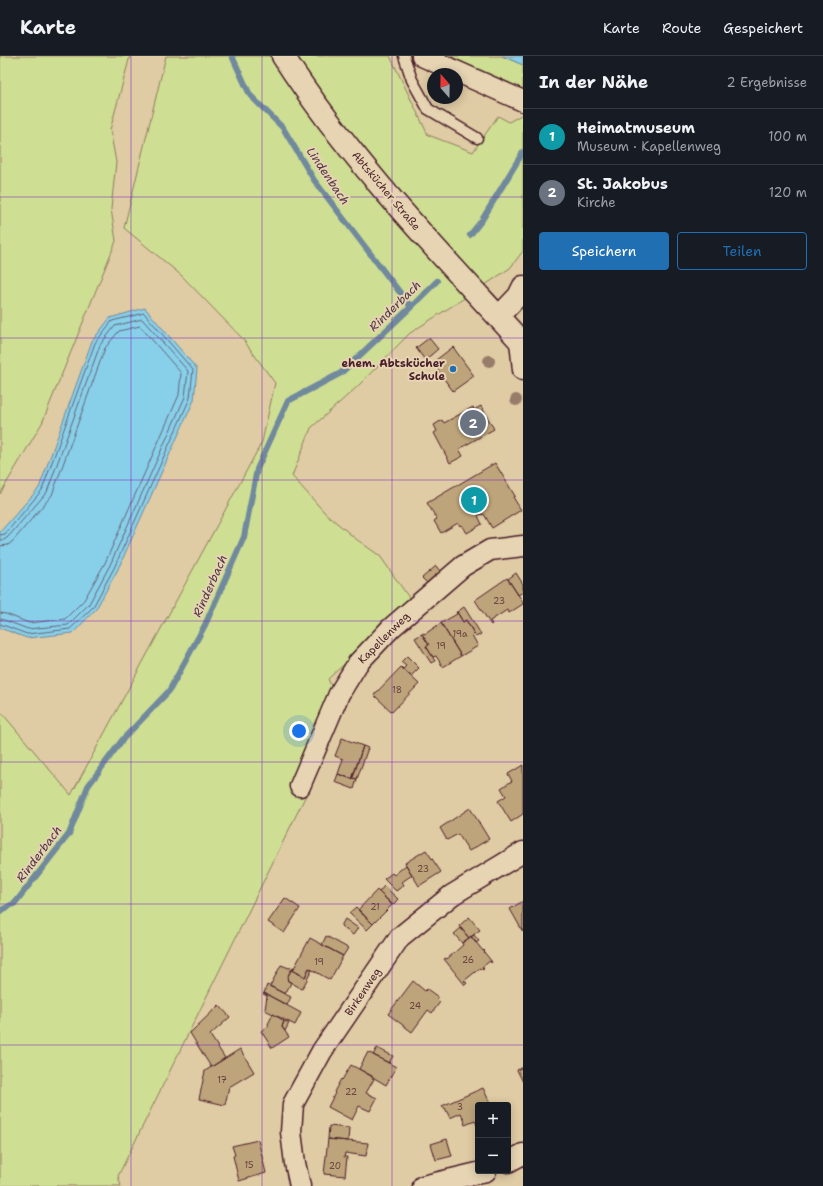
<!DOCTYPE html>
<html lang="de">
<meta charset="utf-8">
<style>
body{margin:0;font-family:"Shantell Sans",sans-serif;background:#242831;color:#f1f3f6}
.controls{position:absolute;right:12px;bottom:12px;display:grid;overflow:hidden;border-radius:4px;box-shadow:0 2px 10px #0003}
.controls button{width:36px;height:36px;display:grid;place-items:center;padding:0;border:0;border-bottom:1px solid #363941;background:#171b24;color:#f1f3f6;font:20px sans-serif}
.compass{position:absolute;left:427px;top:12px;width:36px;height:36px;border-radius:50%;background:#171b24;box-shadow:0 2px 10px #0003;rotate:340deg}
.you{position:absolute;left:299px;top:675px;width:14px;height:14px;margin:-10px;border:3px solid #fff;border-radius:50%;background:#1a73e8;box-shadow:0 0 0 6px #1a73e833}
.badge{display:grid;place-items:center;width:26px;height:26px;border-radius:50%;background:#1f6fb2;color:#fff;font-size:13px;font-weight:700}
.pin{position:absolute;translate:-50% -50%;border:2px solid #fff;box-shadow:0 1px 4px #0006}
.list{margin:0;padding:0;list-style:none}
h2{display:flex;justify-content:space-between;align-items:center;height:52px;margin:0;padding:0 16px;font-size:17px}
h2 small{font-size:13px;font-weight:400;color:#9ea1a6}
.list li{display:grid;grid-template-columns:26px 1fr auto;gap:12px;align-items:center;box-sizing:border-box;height:56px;padding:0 16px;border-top:1px solid #363941}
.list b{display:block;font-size:15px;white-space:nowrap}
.list p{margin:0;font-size:13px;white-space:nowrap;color:#9ea1a6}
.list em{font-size:13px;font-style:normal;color:#9ea1a6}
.actions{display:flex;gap:8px;padding:12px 16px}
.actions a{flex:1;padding:9px 0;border:1px solid #1f6fb2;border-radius:4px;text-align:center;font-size:14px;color:#1f6fb2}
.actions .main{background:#1f6fb2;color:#fff}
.map{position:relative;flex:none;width:523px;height:1130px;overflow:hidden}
header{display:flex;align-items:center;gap:24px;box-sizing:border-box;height:56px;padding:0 20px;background:#171b24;border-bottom:1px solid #363941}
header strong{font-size:19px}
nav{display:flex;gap:22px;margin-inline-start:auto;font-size:14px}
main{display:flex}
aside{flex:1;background:#171b24}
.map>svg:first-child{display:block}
.green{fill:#cede92;stroke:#8c7e5e}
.water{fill:#88cfe9;stroke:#6f899d}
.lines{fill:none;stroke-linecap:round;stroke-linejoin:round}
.shore{stroke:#636577;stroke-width:1}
.stream{stroke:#6f899d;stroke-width:6}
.building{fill:#bea47a;stroke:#4a1f2b}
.lane-casing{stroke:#4a1f2b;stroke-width:13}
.street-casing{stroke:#4a1f2b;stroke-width:23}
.secondary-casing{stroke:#4a1f2b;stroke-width:25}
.lane{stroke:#e6d4b2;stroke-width:10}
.street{stroke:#e6d4b2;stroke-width:20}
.secondary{stroke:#e6d4b2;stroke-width:22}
.tree{fill:#987c6a}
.grid{fill:none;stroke:#7b2cbf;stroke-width:1;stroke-opacity:0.55}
.poi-dot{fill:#1f6fb2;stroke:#e6d4b2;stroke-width:1.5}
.labels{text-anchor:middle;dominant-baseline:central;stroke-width:4;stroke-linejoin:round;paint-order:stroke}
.number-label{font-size:9px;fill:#67403f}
.street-label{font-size:11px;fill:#4a1f2b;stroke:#e6d4b2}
.poi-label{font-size:11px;font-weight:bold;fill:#4a1f2b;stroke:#e6d4b2;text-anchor:end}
.water-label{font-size:12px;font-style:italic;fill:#533948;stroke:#e6d4b2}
</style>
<header>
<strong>Karte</strong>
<nav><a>Karte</a><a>Route</a><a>Gespeichert</a></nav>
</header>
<main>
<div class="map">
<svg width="523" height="1130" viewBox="0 0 523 1130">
<rect width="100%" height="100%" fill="#dfcba4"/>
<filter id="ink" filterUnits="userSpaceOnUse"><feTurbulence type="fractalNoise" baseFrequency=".025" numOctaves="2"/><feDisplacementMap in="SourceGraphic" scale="8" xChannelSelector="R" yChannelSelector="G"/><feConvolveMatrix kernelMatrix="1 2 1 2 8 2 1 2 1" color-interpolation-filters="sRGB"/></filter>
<g filter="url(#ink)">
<path class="green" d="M0 0H130L110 74 116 106 111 153 116 185 42 367 0 438Z
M166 0H390L428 79 473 96 498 60 509 66 523 58V195L510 212 491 225 410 277 358 330 311 372 292 420 325 457 356 483 380 500 412 546 328 623 342 654 309 733 118 1120 121 1130H0V657L1 656 71 739 262 386 275 327 242 282 181 219 124 172Z
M437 0H502L523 9V38Z"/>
<path class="water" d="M502 0H523V9Z
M145 252 197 313 194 344 118 513 96 553 73 577 27 582 0 572V476L39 432 92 285 110 262Z"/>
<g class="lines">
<path class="shore" d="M0 479 5 478 42 434 95 287 112 265 144 257 193 314 190 342 114 512 93 551 70 573 27 578 0 568
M0 484H4L8 481 47 436 100 289 115 270 142 263 188 315 185 341 110 509 89 548 68 569 28 573 4 564 0 563
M0 490 8 489 13 485 52 439 105 292 119 275 140 270 181 317 179 339 105 507 84 544 65 563 29 567 6 558 0 557"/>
<path class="stream" d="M232 0 250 39 283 72 314 124 411 251
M470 179 482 164 523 96
M0 855 15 847 69 778 88 730 123 683 169 635 205 569 244 481 257 413 288 345 341 317 411 251 437 225"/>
</g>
<path class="building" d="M429 282 438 293 425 304 416 292Z
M453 291 474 320 453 335 432 307Z
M481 350 494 373 459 393 463 400 450 407 434 377 437 375 434 369 442 364 444 367 473 351 474 354Z
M495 407 515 440 513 441 521 454 492 472 484 458 482 459 481 458 478 460 482 468 467 477 462 469 460 470 458 467 441 477 434 465 437 463 427 447Z
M436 510 443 519 429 529 422 522Z
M516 517 523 528V536L518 539 508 523Z
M507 522 523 546V548L509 557 507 554 490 565 492 568 491 569 475 544Z
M464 551 481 578 476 581 466 564 463 566 457 556Z
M456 556H457L463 566 466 564 474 577 472 579 478 590 461 600 441 567 457 558Z
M441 567 461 600 443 611 436 600 433 601 426 590 429 589 422 578 424 577 425 578Z
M422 578 429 589 426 590 435 605 431 607 415 582Z
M407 600 419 612 411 620 403 613 406 610 401 606Z
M401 611 419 628 392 656 374 639Z
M342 682 363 690 352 723 338 718 343 703 335 700Z
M363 690 368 692 357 723 353 722Z
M523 709V758L511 766 498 745 506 740 501 732 512 725 508 718Z
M338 718 352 723 353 722 357 723 354 733 335 726Z
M470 752 489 783 469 795 458 778 447 784 440 772Z
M426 794 441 816 419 830 405 807Z
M406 809 412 819 402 826 404 829 396 835 384 823 392 817 394 819Z
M384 830 398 843 393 849 379 836Z
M377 834 392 849 373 868 358 854Z
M285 842 300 852 284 877 268 866Z
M523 845V876L510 853Z
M356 851 373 868 367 874 349 857Z
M469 861 480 874 469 882 459 870Z
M345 863 358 872 353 879 341 870Z
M461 872 469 882 462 887 454 878Z
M474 879 479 885 476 887 471 881Z
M326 880 348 892 343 900 322 889Z
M471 880 483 895 484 894 485 895 484 896 492 906 491 907 490 905 482 911 484 913 482 914 480 912 464 925 467 927 465 929 444 903 446 902 447 903 463 889 462 887Z
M310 882 343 900 330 924 309 912 305 921 293 914Z
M281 909 289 912 294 911 293 914H291L287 922 288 923 287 924 291 927 285 938 270 930Z
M309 912 312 914 302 933 287 924 288 923 287 922 291 914 305 921Z
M413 925 425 935 427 933 438 941 437 943 440 946 432 957 428 954 412 976 388 958Z
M267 929 291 941 287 949 264 937Z
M264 937 301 957 295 969 265 954 267 940 263 938Z
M219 949 230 961 210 979 225 1002 211 1011 190 977Z
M273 958 284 965 282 971 289 981 272 992 261 975 269 970 268 968Z
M284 965 289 967 285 975 282 971Z
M377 992 393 1000 389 1007 373 999Z
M240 993 254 1016 229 1031 225 1049 199 1043 205 1015Z
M368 996 396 1011 386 1029 359 1013Z
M351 1009 372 1020V1022L374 1023 366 1037 377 1042 370 1055 359 1050 352 1064 328 1051 335 1037 334 1036 341 1023 342 1024Z
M523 1011V1026L517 1014Z
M483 1032 491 1049H478V1071L475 1065 465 1069 464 1067 465 1066 461 1057 450 1062 445 1052H443L442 1050Z
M329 1070 349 1072 348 1085 328 1083Z
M328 1083 368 1087 366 1100 345 1097 344 1101H347L345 1120 324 1118Z
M447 1083 452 1100 436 1104 431 1088Z
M258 1084 266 1117 239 1125 233 1100 235 1099 232 1090Z"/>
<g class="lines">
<defs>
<path id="lane" d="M404 0 412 24 428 53 477 82"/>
<path id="street" d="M422 0 523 45
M498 261 518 240 523 230
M520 285 523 314
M300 730 339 638 358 607 391 572 463 510 490 494 523 490
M508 1106 523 1098
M300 1130 295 1107 291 1076 293 1048 322 995 400 881 452 839 523 796
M423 1130 486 1115"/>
<path id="secondary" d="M283 0C351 106 439 196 523 288"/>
</defs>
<use href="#lane" class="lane-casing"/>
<use href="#street" class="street-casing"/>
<use href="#secondary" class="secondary-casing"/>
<use href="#lane" class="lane"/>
<use href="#street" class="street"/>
<use href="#secondary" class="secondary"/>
</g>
<g class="tree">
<circle cx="489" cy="305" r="6"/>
<circle cx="516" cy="344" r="6"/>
</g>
</g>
<path class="grid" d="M131 0V1130M262 0V1130M392 0V1130M0 141H523M0 282H523M0 424H523M0 565H523M0 706H523M0 848H523M0 989H523"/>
<circle class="poi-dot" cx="453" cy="313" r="4"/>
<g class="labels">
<g class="number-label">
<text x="499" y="545">23</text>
<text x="460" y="578">19a</text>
<text x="441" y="590">19</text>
<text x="397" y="634">18</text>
<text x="423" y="813">23</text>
<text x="375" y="851">21</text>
<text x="468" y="904">26</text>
<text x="319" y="906">19</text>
<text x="415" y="950">24</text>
<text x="222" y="1024">17</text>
<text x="351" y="1036">22</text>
<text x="460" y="1051">3</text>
<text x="249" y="1109">15</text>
<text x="335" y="1110">20</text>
</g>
<g class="street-label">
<text transform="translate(386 135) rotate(50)">Abtskücher Straße</text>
<text transform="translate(384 582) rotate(-45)">Kapellenweg</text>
<text transform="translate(363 936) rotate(-56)">Birkenweg</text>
</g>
<g class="poi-label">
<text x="445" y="307">ehem. Abtskücher<tspan x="445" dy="13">Schule</tspan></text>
</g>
<g class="water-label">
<text transform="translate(328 120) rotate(56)">Lindenbach</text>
<text transform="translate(395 250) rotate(-44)">Rinderbach</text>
<text transform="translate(210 530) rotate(-66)">Rinderbach</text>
<text transform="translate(39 798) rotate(-53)">Rinderbach</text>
</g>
</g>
</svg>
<div class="controls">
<button>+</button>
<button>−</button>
</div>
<svg class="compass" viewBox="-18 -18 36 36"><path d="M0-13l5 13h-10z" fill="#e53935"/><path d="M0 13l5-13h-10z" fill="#9ea1a6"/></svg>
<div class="you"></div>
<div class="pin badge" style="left:474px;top:444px;background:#0f9aa8">1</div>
<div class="pin badge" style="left:473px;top:367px;background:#6b7280">2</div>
</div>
<aside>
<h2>In der Nähe<small>2 Ergebnisse</small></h2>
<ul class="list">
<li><span class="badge" style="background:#0f9aa8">1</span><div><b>Heimatmuseum</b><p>Museum · Kapellenweg</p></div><em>100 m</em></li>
<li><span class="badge" style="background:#6b7280">2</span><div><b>St. Jakobus</b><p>Kirche</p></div><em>120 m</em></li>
</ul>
<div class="actions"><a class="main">Speichern</a><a>Teilen</a></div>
</aside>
</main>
